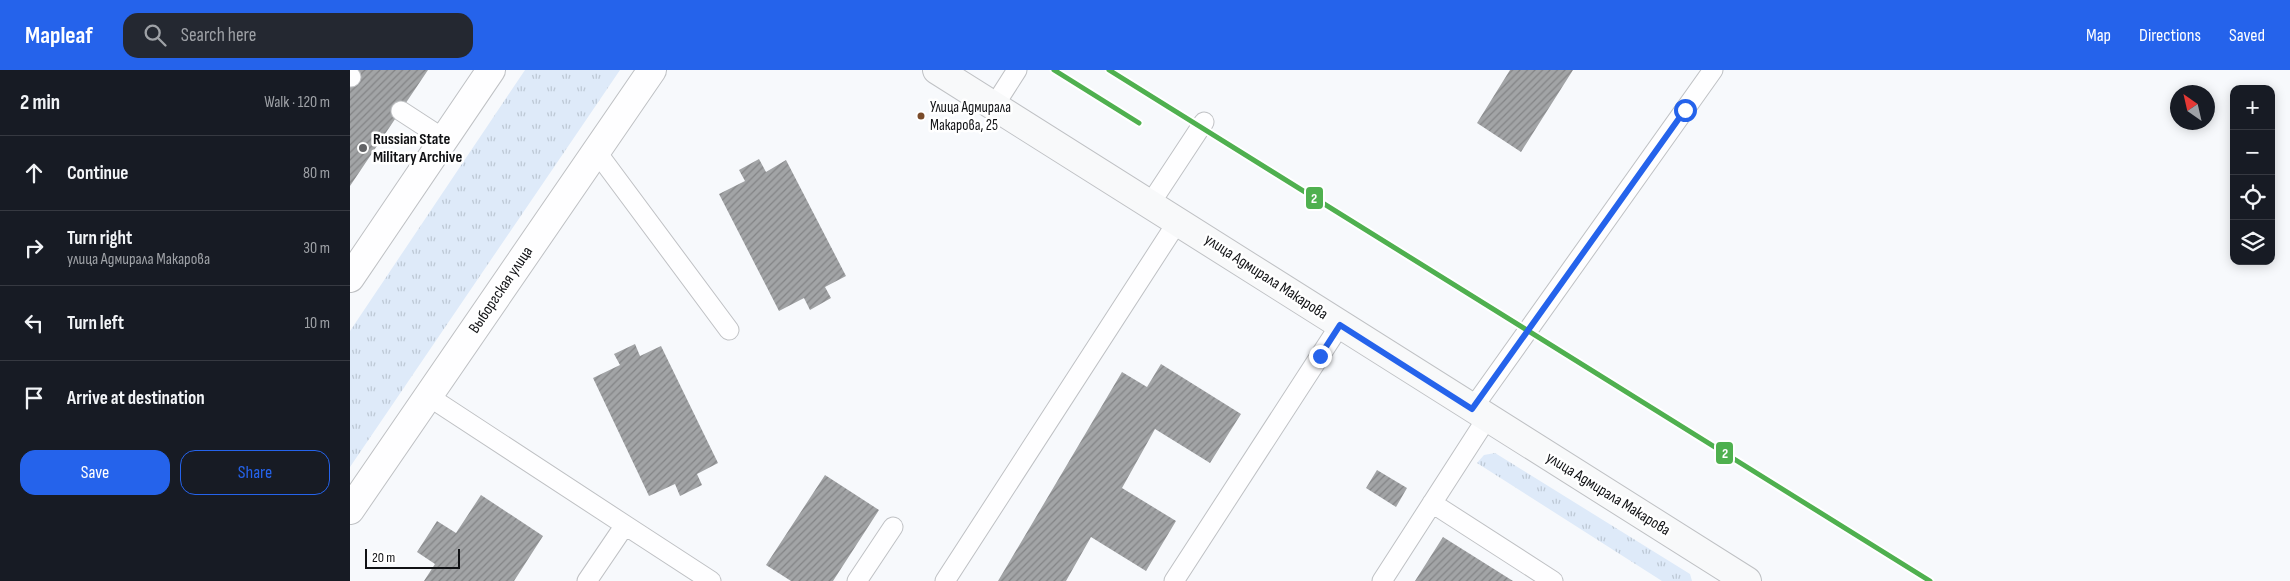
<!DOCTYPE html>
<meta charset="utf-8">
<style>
body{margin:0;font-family:"Sofia Sans Condensed",sans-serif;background:#242831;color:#f1f3f6}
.controls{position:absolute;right:15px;top:15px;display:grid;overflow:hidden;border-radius:10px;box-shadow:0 2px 12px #0003}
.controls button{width:45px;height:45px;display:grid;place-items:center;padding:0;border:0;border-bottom:1px solid #363941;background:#171b24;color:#f1f3f6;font:25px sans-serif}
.compass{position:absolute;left:1820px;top:15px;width:45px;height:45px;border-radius:50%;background:#171b24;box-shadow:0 2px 12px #0003;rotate:326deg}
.scale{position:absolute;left:15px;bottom:12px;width:95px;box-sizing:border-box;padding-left:5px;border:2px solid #111215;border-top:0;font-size:14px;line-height:18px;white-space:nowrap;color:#111215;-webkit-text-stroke:4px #fff;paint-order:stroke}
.stop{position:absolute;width:15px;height:15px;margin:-11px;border:4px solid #2563eb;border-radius:50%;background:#fff}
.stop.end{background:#2563eb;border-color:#fff;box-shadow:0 1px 5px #0008}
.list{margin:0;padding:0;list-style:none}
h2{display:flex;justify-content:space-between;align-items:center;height:65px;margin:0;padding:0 20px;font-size:21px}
h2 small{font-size:16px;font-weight:400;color:#9ea1a6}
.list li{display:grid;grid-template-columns:32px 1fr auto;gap:15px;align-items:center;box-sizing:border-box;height:75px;padding:0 20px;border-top:1px solid #363941}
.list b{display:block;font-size:19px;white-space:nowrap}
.list p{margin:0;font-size:16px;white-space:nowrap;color:#9ea1a6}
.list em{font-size:16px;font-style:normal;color:#9ea1a6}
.actions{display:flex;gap:10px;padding:15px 20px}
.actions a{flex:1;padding:11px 0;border:1px solid #2563eb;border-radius:15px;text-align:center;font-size:18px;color:#2563eb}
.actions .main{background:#2563eb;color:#fff}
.icon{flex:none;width:28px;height:28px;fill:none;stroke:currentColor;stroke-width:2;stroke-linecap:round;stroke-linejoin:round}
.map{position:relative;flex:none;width:1940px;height:511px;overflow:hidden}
header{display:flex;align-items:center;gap:30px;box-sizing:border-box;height:70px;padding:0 25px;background:#2563eb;color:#fff}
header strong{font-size:24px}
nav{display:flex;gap:28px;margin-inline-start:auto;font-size:18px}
.search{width:350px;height:45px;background:#242831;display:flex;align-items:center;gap:12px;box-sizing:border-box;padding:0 18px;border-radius:15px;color:#9ea1a6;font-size:19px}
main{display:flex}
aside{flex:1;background:#171b24}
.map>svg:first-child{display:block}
.grass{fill:url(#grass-tufts)}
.building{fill:url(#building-hatch)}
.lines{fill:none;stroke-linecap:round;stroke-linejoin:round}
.lane-casing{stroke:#bfc1c4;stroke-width:21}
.street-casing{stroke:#bfc1c4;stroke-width:30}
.secondary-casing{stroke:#bfc1c4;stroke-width:30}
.lane{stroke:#fefeff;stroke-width:19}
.street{stroke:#fefeff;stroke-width:28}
.secondary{stroke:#f8f9fa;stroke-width:28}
.metro-1-casing{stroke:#fff;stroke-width:9}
.metro-1{stroke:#4fb04f;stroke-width:5}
.route{stroke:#2563eb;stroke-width:6}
.bus-dot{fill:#7a4b2a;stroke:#fff;stroke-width:2}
.poi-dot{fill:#626366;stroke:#fff;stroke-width:2}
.labels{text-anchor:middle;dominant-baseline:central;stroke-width:5;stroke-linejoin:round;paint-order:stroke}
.bus-label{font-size:15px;fill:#111215;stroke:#fff;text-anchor:start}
.poi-label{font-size:16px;font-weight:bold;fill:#111215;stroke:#fff;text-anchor:start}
.street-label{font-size:16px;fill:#111215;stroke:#fff}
.line-badge{stroke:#fff;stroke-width:2}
.badge-label{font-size:14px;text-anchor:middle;font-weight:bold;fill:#fff}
</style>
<header>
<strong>Mapleaf</strong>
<div class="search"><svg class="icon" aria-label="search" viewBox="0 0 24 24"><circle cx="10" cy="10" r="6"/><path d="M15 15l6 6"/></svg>Search here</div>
<nav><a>Map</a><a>Directions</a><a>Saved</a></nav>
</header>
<main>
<aside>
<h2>2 min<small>Walk · 120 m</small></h2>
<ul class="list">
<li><svg class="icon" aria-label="ahead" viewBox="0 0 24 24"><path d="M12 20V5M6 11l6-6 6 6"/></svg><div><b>Continue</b></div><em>80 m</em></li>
<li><svg class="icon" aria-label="right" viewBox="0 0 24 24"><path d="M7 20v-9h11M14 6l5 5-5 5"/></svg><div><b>Turn right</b><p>улица Адмирала Макарова</p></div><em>30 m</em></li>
<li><svg class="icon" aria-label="left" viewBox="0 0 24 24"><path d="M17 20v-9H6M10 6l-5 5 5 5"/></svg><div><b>Turn left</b></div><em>10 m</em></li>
<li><svg class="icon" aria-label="arrive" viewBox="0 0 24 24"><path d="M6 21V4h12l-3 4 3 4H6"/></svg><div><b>Arrive at destination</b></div></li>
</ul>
<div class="actions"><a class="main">Save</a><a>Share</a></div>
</aside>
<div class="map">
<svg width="1940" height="511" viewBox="0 0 1940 511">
<defs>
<pattern id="grass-tufts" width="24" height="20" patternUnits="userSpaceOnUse" patternTransform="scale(1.25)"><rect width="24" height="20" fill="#deeaf9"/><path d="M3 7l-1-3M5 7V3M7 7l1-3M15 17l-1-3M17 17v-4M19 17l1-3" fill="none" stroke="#bdc8d5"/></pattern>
<pattern id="building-hatch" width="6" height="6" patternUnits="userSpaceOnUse" patternTransform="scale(1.25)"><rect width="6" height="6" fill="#a2a4a6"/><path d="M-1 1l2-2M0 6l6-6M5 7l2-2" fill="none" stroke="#838486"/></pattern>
</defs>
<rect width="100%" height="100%" fill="#f7f9fc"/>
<path class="grass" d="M175 0H270L0 397V261Z
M1145 383 1340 504 1342 511H1312L1127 393 1134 385Z"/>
<path class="building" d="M6 0H78L0 116V9Z
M1160 0H1223L1171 82 1127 53Z
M409 89 416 102 436 90 496 206 475 217 481 228 460 240 454 228 429 241 369 124 395 111 389 100Z
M285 274 290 286 311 276 368 393 347 404 352 415 330 426 325 414 299 426 243 308 270 295 264 284Z
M811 294 891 344 860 393 805 359 772 418 826 451 796 501 741 467 716 511H648L772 302 797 317Z
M1027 400 1057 418 1046 437 1016 418Z
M475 405 529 440 483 511H441L416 495Z
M131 425 193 466 164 511H74L85 494 67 482 87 451 106 463Z
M1093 467 1163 511H1065Z"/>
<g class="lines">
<defs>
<path id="lane" d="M0 7H1
M644 36 667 0
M51 41 94 69
M246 81 379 260
M800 134 854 52
M78 326 275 455 237 511
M1122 339 1363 0
M1082 433 1203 511
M275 455 361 511
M507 511 543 457
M595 511 828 151
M824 511 990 255
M1032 511 1137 348"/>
<path id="street" d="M0 208 141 0
M0 440 302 0"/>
<path id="secondary" d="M587 0 1397 511"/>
</defs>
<use href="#lane" class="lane-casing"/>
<use href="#street" class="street-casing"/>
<use href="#secondary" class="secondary-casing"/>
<use href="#lane" class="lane"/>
<use href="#street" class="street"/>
<use href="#secondary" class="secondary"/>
<defs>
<path id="metro-1" d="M704 0 789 53
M759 0 1580 511"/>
</defs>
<use href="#metro-1" class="metro-1-casing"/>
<use href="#metro-1" class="metro-1"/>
</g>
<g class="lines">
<path class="route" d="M970 286 990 255 1122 339 1335 40"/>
</g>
<circle class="bus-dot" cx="571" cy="46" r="4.5"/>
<circle class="poi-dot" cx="13" cy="78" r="5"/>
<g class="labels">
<g class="bus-label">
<text x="580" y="37">Улица Адмирала<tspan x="580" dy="18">Макарова, 25</tspan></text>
</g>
<g class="poi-label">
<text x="23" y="69">Russian State<tspan x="23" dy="18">Military Archive</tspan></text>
</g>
<g class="street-label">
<text transform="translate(916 207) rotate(33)">улица Адмирала Макарова</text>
<text transform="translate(151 220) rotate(-56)">Выборгская улица</text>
<text transform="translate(1258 424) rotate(32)">улица Адмирала Макарова</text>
</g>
</g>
<g class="line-badge">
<rect x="955" y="116" width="19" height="24" rx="5" fill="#4fb04f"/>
<rect x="1365" y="371" width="19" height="24" rx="5" fill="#4fb04f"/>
</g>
<g class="badge-label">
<text x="964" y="133">2</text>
<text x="1375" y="388">2</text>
</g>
</svg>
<div class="controls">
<button>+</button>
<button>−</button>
<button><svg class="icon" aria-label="locate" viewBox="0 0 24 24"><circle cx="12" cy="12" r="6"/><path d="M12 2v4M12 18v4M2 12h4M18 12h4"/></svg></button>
<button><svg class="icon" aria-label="layers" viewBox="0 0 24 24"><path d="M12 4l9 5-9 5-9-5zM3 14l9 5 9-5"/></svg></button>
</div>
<svg class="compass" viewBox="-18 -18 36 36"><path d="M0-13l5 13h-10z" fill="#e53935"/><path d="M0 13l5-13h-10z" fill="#9ea1a6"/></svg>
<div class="scale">20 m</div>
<div class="stop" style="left:1335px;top:40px"></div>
<div class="stop end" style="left:970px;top:286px"></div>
</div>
</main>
